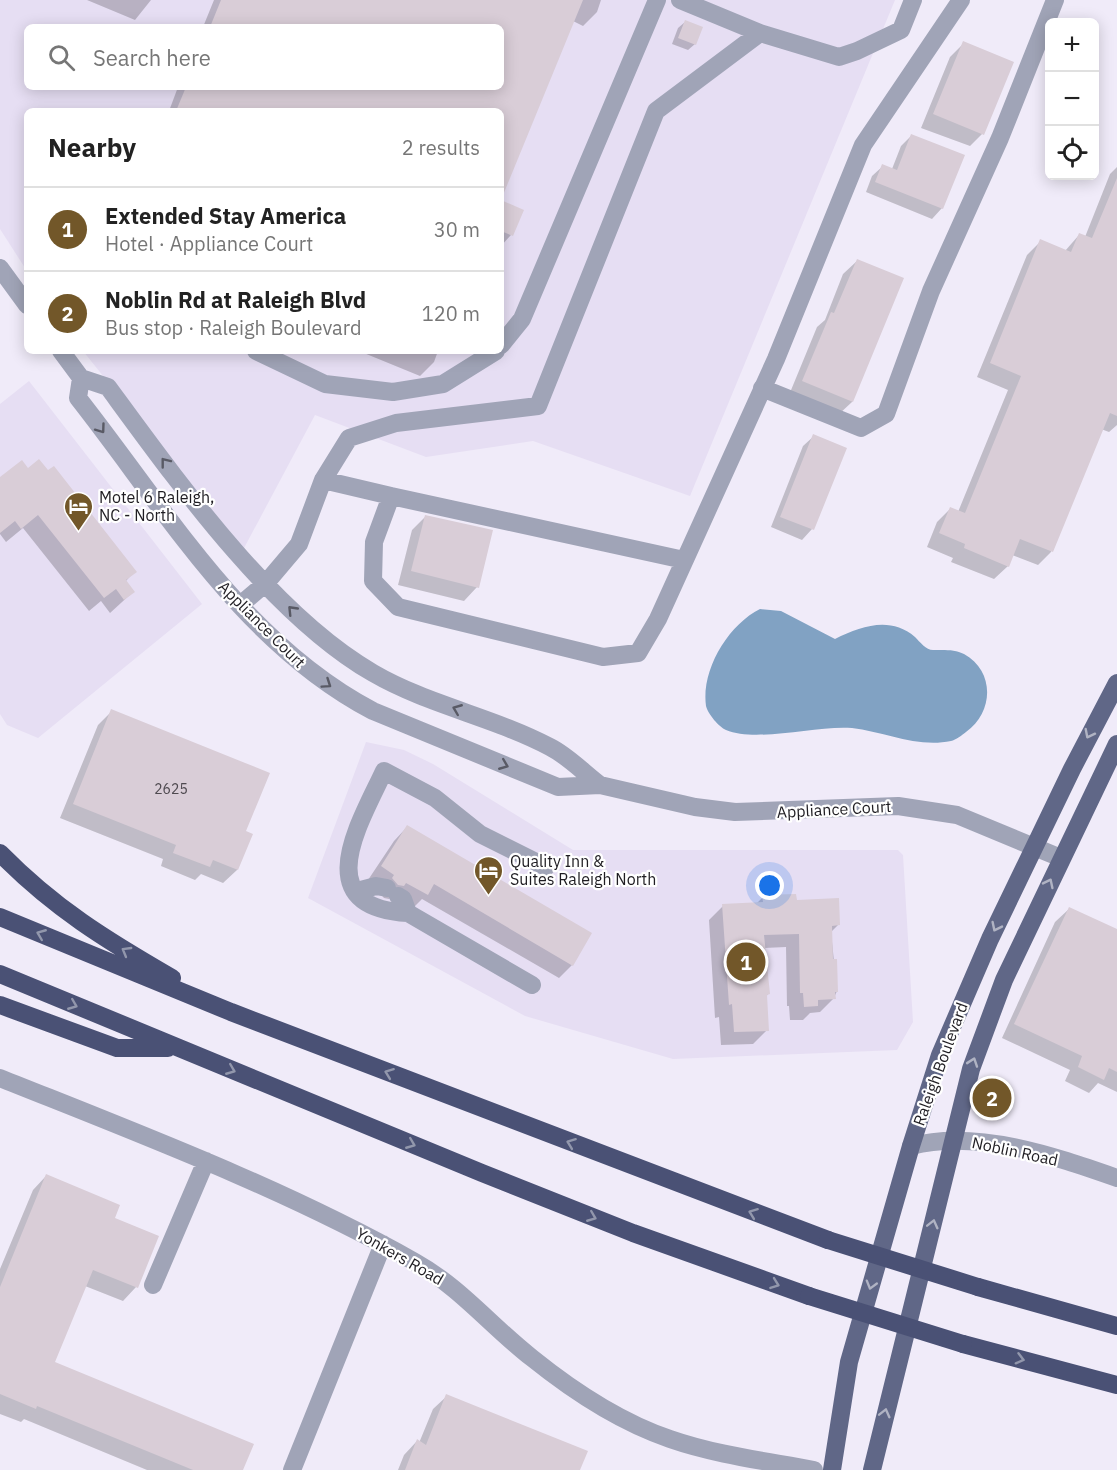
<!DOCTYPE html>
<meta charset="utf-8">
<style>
body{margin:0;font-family:"IBM Plex Sans",sans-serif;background:#f6f6f6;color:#222}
.controls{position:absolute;right:18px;top:18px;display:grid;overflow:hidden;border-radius:9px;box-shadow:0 3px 15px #0003}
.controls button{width:54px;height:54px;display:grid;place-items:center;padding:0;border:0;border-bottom:2px solid #e0e0e0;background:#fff;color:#222;font:30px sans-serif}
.you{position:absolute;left:770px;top:886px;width:21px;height:21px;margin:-15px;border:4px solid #fff;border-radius:50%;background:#1a73e8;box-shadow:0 0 0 9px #1a73e833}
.badge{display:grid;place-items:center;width:39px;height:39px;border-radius:50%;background:#725729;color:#fff;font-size:20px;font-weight:700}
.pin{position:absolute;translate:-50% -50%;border:3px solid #fff;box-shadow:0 2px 6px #0006}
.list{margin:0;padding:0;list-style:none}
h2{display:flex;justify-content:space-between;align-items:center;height:78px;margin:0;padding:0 24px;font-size:26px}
h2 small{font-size:20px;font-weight:400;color:#767676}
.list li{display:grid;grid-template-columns:39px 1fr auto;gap:18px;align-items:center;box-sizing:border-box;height:84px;padding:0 24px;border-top:2px solid #e0e0e0}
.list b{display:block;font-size:22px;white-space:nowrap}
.list p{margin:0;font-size:20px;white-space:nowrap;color:#767676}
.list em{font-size:20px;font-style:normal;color:#767676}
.icon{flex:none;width:33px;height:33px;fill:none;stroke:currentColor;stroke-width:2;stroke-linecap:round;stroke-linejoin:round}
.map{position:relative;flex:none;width:1117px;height:1470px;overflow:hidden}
.search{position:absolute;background:#fff;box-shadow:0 3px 15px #0003;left:24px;top:24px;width:480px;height:66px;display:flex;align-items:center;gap:15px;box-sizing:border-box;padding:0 21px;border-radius:9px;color:#767676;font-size:22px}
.panel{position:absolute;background:#fff;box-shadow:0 3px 15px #0003;left:24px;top:108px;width:480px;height:246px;border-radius:9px}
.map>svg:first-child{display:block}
.built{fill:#e6def3;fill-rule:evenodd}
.water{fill:#81a2c3}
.shadow{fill:#0003}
.building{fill:#d9cdd7}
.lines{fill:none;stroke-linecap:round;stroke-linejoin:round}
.minor{stroke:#a0a4b7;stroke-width:18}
.major{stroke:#606787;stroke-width:18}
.highway{stroke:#4a5175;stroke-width:18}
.highway-bridge{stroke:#4a5175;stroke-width:18}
.oneway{stroke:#595a65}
.oneway2{stroke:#b0b3c3}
.oneway3{stroke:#9297ac}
.labels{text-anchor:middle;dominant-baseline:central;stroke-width:4.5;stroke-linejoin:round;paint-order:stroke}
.number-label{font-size:14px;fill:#4e494f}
.poi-label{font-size:16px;fill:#1f1d22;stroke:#fff;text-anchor:start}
.street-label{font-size:16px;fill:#1f1d22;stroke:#fff}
</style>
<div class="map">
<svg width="1117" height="1470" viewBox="0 0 1117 1470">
<rect width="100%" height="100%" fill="#f0ebf9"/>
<path class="built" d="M0 0H895L690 496 533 441 426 457 315 415 243 550 83 351H501V111H27V271L0 229ZM27 27H501V87H27Z
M29 381 202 604 38 738 7 725 0 714V404Z
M366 742 404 750 433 764 573 850H898L903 855 913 1022 897 1050 673 1059 525 1016 308 898Z"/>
<path class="water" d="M760 609 781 611 835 639C862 626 890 616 915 637 920 642 926 650 933 650 943 650 955 649 964 654 995 671 994 712 966 732 962 735 956 740 951 741 917 748 885 732 852 728 817 725 757 743 726 730 719 727 708 714 706 706 701 670 728 625 760 609Z"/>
<path class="shadow" d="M87 0H151L135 20Z
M214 0H601L597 12 583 26 573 21 501 197V111H169L178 87H501V27H203Z
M685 22 695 44 688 50 672 44 678 28Z
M964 43 984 132 970 146 921 128 950 57Z
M912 135 942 208 932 219 866 192 872 176 883 166 892 169 901 146Z
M1117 167V425L1109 432 1101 429 1051 552 1038 565 1012 555 1008 566 994 579 951 562 953 558 927 547 937 522 951 508 958 512 1008 390 977 377 1027 255 1041 241 1065 251 1079 235 1085 237 1110 174Z
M501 202 511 235 501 246Z
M857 261 902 279 852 402 838 415 789 395 817 327 825 320 843 274Z
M359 351H438L434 362 420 376Z
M814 436 812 529 802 540 771 527 803 446Z
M28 470 135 571 125 582 133 592 110 613 101 601 89 611 23 528 6 542 0 534V479Z
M425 517 477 587 464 601 398 585 412 530Z
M112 711 244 832 251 835 237 870 223 883 201 874 195 880 161 866 163 859 60 818 98 725Z
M407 827 572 965 559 978 422 899 413 908 392 896 389 899 384 898 368 880 394 841Z
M763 897 795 902 838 925 831 932 837 991 834 998 820 1012 810 1013 803 1020H790L789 1006H787L786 947 764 948 768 994 766 997 767 1030 753 1044 721 1045 719 1017 715 1018 709 920 723 906 756 904Z
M1069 909 1117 931V1092L1098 1083 1089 1093 1065 1081 1070 1070 1002 1038 1055 922Z
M46 1176 113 1218 157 1236 136 1287 123 1301 85 1286 53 1363 241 1470H147L24 1419 21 1422 0 1414V1269L33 1190Z
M447 1396 578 1470H398L404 1455 417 1441 419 1443 433 1409Z"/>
<path class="building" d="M221 0H583L501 200V111H176L186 87H501V27H210Z
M685 20 703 27 696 45 678 38Z
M963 41 1014 62 984 135 933 114Z
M911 134 965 155 943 209 875 182 882 164 897 170Z
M1117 178V416L1110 413 1053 552 1020 539 1009 567 964 548 965 544 939 533 950 507 965 513 1021 376 990 363 1040 239 1071 252 1079 233 1092 238Z
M501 200 524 210 513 236 501 231Z
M857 259 904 278 853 402 802 381 831 312 834 313Z
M813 434 847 448 814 530 780 517Z
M39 459 48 470 54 466 137 572 126 580 135 592 124 600 116 589 104 598 38 515 21 529 15 521 0 533V477L22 460 28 468Z
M425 515 493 530 479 588 411 571Z
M111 709 270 773 246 831 253 834 238 870 213 860 210 867 173 853 176 845 73 804Z
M407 825 592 933 573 966 434 884 428 895 406 883 404 886 398 885 392 878 394 875 381 866Z
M796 894 797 900 839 898 840 925 832 926 833 959H837L838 992H835L836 999 818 1000V1006L804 1007 803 993H800L799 934 764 935 770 994 767 995 769 1031 734 1032 732 1004 729 1005 722 904 763 902 762 895Z
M1069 907 1117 929V1072L1109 1068 1104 1080 1078 1067 1082 1056 1014 1024Z
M46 1174 120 1205 115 1218 159 1236 138 1288 93 1270 55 1362 254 1444 243 1470H193L37 1406 36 1409 0 1394V1287Z
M446 1394 588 1451 580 1470H405L417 1439 426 1445Z"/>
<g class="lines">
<path class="minor" d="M680 0 760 33
M0 268 27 305
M501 345 522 319 657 0
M61 351 81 378 108 387C177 481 272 615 373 673 428 705 493 717 550 747 568 756 584 773 600 785
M256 351 325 384 393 392 443 384 496 351
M81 378 78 398C167 511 242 642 373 711L558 787 600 785 695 807 735 812 898 806 957 815 1061 858
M762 388 861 428 886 414 931 291 1000 138 1055 0
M323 480 391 496 374 542 373 581 398 607 603 657 638 653 658 619 776 359 863 145 961 0
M391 496 684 560
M240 605 266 583 299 544 323 480 349 438 396 423 538 406 656 111 760 33 839 57 857 51 901 30 913 0
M357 891 376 886 387 888
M398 896 403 899 408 913
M532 985 408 913C307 907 360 823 384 771L435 798 480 834 546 867
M0 1078C140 1134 283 1188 415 1262 460 1287 492 1327 532 1358 573 1391 620 1422 670 1439 716 1455 766 1461 814 1470
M911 1146C977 1129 1054 1156 1117 1178
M153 1285 206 1161
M292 1470 383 1244"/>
<path class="major" d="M832 1470 849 1362 911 1146 940 1055 990 939 1072 769 1117 683
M872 1470 971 1069 1004 980 1117 744"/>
<path class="highway" d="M0 853C54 908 106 940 172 978
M0 917 231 1012 828 1240
M0 974 482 1173 633 1233 809 1296
M0 1005 117 1048H168
M978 1287 1117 1326
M963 1344 1117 1385"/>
<path class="highway-bridge" d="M828 1240 978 1287
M809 1296 963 1344"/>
</g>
<defs><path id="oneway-chevron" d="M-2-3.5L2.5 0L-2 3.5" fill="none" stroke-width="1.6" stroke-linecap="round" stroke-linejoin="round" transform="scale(1.5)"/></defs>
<g class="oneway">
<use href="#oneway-chevron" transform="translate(101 429) rotate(54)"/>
<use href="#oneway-chevron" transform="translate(165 462) rotate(-128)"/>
<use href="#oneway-chevron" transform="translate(292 610) rotate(-134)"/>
<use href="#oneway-chevron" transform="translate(327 684) rotate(34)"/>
<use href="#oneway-chevron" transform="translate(457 709) rotate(-158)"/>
<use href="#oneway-chevron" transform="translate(504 765) rotate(22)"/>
</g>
<g class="oneway2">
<use href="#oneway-chevron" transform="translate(1089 734) rotate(117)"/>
<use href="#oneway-chevron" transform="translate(1049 883) rotate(-64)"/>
<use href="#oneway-chevron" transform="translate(996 927) rotate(116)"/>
<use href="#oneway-chevron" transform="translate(973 1062) rotate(-71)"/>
<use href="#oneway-chevron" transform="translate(933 1224) rotate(-76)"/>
<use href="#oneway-chevron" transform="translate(871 1285) rotate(106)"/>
<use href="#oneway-chevron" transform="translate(885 1413) rotate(-76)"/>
</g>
<g class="oneway3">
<use href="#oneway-chevron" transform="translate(41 934) rotate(-158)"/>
<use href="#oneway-chevron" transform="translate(126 951) rotate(-150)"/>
<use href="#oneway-chevron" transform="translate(73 1005) rotate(22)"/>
<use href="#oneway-chevron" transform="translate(231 1070) rotate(22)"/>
<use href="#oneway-chevron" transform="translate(389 1073) rotate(-159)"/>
<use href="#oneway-chevron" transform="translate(571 1143) rotate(-159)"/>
<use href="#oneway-chevron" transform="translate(411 1144) rotate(22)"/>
<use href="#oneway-chevron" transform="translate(753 1213) rotate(-159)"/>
<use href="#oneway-chevron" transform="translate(592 1217) rotate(22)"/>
<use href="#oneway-chevron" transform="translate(775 1284) rotate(20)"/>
<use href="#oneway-chevron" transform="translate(1020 1359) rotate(15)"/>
</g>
<defs>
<symbol id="hotel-pin" viewBox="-11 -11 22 30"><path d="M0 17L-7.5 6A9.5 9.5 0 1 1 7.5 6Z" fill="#725729" stroke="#fff"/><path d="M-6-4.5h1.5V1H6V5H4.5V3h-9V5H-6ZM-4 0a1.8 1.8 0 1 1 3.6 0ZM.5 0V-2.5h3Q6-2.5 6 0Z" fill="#fff"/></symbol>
</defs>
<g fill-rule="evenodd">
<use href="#hotel-pin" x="62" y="490" width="33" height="45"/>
<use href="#hotel-pin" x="472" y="854" width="33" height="45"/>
</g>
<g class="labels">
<g class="number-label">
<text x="171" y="789">2625</text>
</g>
<g class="poi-label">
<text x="99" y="497">Motel 6 Raleigh,<tspan x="99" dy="18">NC - North</tspan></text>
<text x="510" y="861">Quality Inn &amp;<tspan x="510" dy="18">Suites Raleigh North</tspan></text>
</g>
<g class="street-label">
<text transform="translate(262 624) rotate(45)">Appliance Court</text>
<text transform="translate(834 809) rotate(-3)">Appliance Court</text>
<text transform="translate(940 1064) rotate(-70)">Raleigh Boulevard</text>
<text transform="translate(1015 1151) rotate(12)">Noblin Road</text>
<text transform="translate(400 1256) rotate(30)">Yonkers Road</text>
</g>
</g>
</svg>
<div class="controls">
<button>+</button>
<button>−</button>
<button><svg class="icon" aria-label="locate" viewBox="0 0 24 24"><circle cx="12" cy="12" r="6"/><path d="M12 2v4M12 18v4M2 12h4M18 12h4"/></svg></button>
</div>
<div class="you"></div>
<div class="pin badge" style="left:746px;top:962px">1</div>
<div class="pin badge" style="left:992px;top:1098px">2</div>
<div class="search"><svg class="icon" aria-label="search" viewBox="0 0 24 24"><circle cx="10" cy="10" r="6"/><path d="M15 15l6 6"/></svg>Search here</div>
<section class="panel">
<h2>Nearby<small>2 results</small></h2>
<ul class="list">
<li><span class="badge">1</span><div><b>Extended Stay America</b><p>Hotel · Appliance Court</p></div><em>30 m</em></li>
<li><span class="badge">2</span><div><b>Noblin Rd at Raleigh Blvd</b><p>Bus stop · Raleigh Boulevard</p></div><em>120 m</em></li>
</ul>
</section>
</div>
